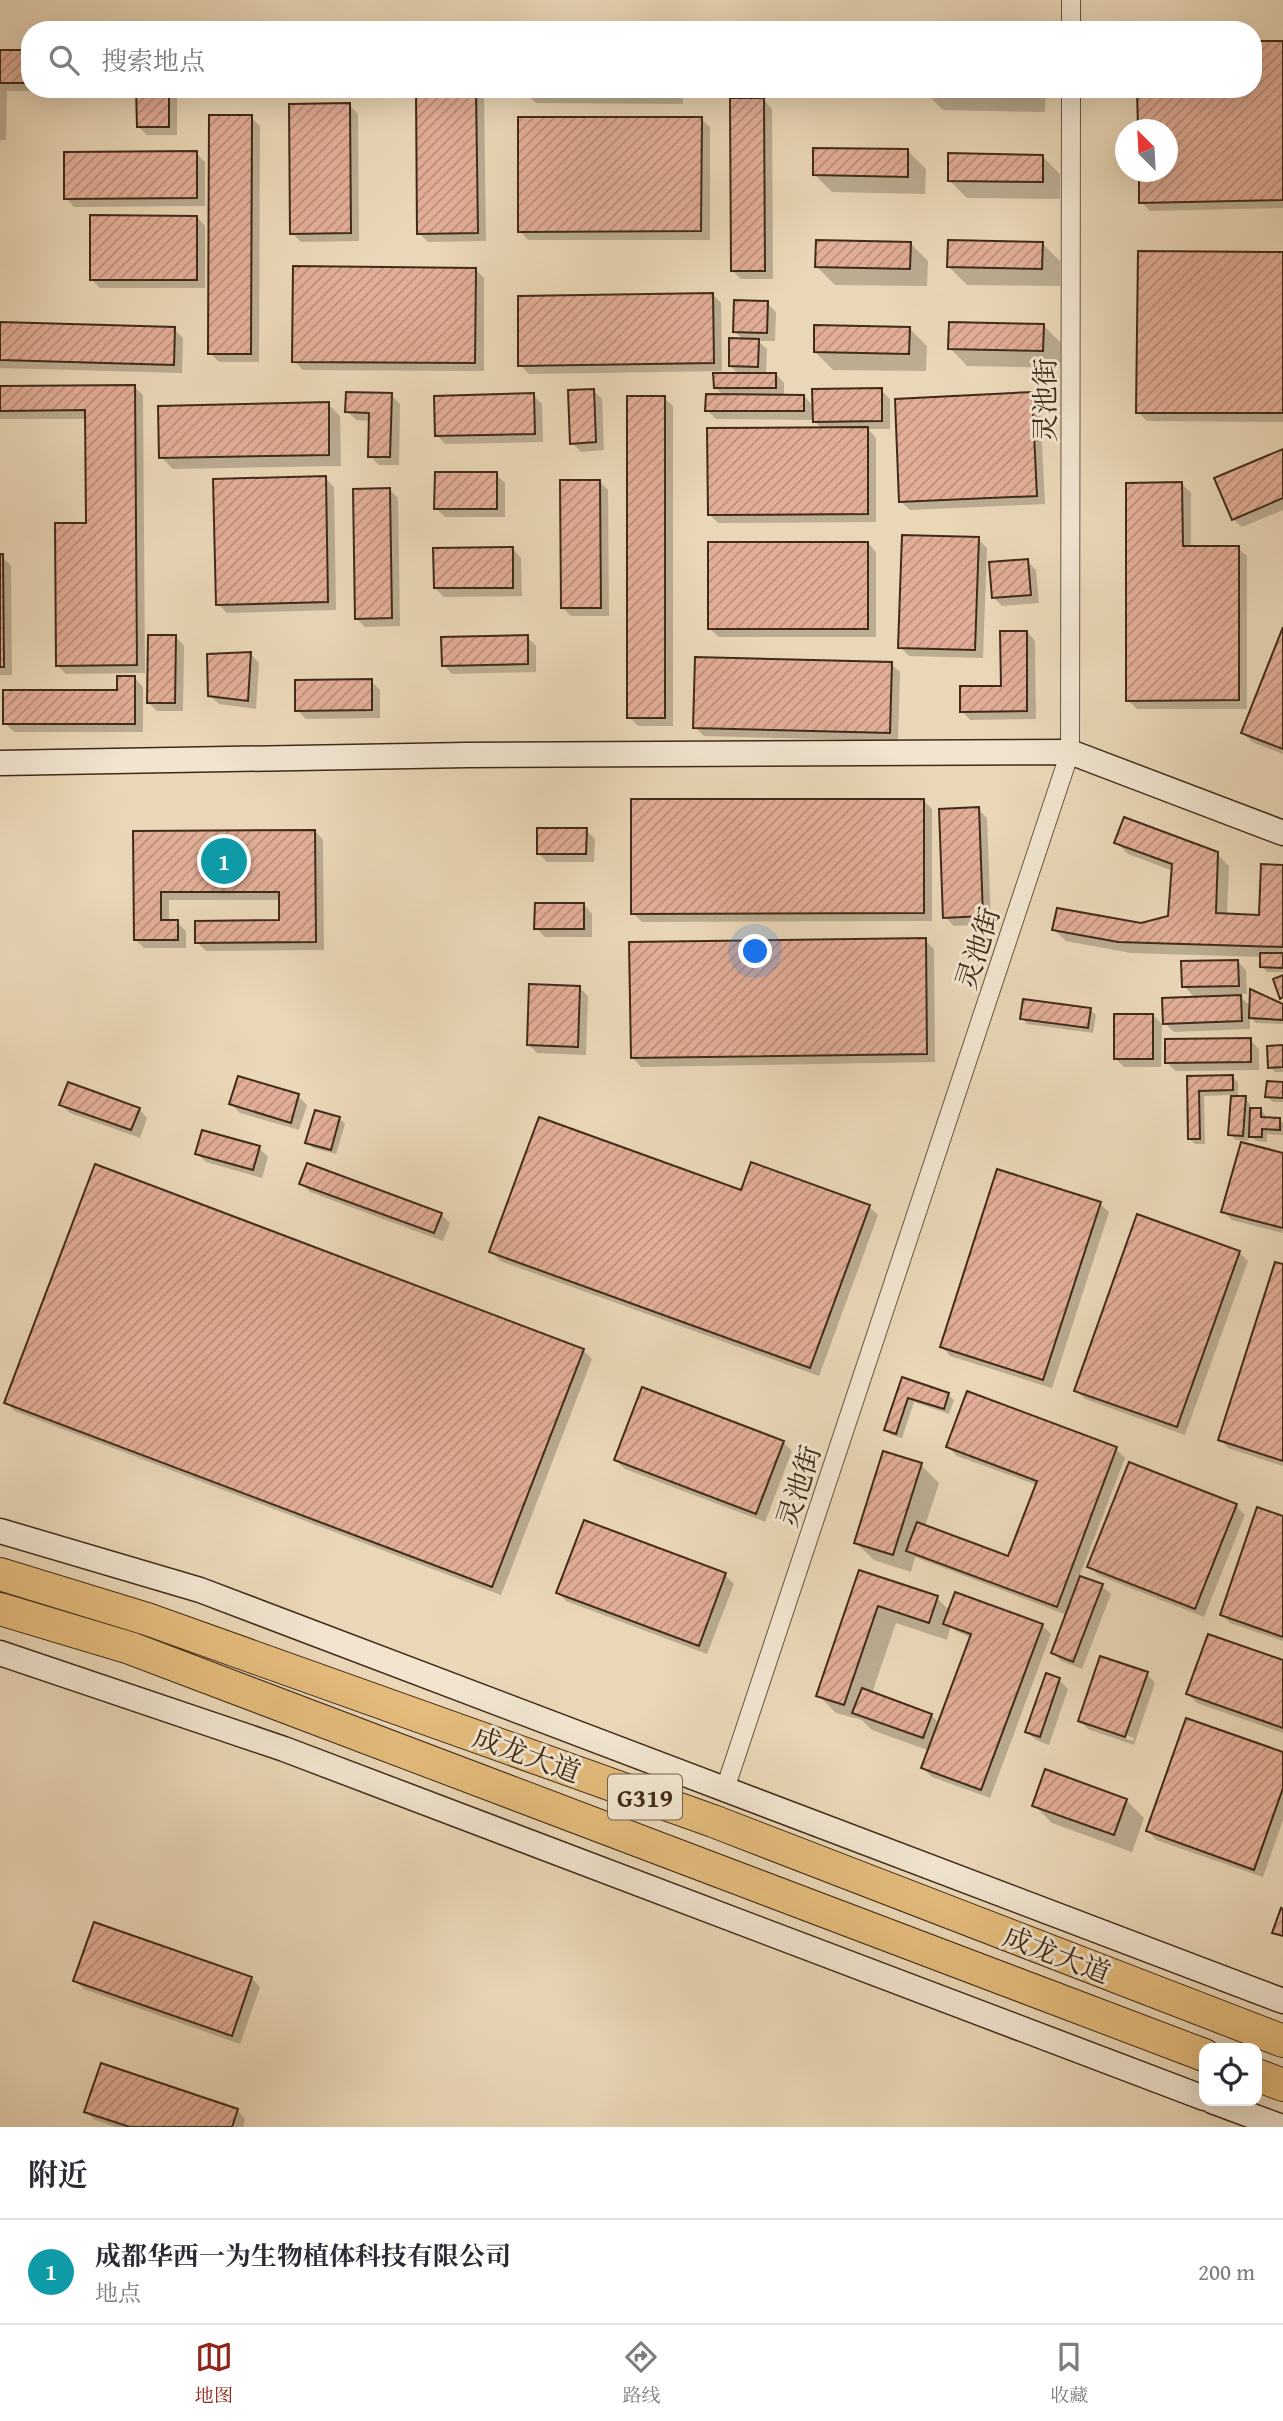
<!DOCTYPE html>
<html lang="zh">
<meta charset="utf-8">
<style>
body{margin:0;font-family:"Gentium Book Plus","Noto Serif SC",serif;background:#f7f7f7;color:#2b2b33}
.controls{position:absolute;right:21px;bottom:21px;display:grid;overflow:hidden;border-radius:14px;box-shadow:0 7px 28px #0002}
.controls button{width:63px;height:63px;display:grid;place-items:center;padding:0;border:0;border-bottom:2px solid #e1e1e2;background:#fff;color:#2b2b33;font:35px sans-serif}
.compass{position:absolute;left:1115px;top:119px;width:63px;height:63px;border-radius:50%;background:#fff;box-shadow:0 7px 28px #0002;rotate:336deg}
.you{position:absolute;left:756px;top:952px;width:24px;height:24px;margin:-18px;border:5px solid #fff;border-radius:50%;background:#1a73e8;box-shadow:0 0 0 10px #1a73e833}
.badge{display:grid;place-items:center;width:46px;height:46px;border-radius:50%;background:#8f2418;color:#fff;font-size:23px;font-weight:700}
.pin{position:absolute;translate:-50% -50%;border:4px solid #fff;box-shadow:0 2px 7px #0006}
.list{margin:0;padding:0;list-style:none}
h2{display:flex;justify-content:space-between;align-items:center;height:91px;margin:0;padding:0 28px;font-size:30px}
h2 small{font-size:23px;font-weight:400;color:#7c7c81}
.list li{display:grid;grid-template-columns:46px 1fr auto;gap:21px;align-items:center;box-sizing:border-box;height:105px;padding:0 28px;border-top:2px solid #e1e1e2}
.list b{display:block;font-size:26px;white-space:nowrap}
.list p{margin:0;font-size:23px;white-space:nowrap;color:#7c7c81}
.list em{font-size:23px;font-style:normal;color:#7c7c81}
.icon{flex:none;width:38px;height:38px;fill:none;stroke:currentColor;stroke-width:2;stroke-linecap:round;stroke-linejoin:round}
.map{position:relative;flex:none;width:1283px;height:2127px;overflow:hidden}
.search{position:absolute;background:#fff;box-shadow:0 7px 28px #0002;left:21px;right:21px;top:21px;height:77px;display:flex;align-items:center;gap:18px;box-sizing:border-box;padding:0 24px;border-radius:28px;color:#7c7c81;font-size:26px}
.sheet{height:196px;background:#fff}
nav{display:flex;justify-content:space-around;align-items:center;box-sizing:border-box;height:98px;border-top:2px solid #e1e1e2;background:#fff;font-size:19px;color:#7c7c81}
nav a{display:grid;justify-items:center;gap:4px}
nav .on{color:#8f2418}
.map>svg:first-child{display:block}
.shadow{fill:#0003;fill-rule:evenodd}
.building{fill:url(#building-hatch);stroke:#412b17;stroke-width:2}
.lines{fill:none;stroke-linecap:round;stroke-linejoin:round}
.street-casing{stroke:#6b563f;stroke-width:20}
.secondary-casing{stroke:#412b17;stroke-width:27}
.highway-casing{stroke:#412b17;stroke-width:34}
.street{stroke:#f1e5d0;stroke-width:18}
.secondary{stroke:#f1e5d0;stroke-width:24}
.highway{stroke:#e5bc7c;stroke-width:32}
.labels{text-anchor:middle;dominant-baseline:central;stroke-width:6;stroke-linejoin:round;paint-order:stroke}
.shield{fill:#f1e5d0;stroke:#76634e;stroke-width:2}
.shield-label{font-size:26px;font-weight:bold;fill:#412b17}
.street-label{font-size:28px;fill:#412b17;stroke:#f1e5d0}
</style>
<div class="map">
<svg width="1283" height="2127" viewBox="0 0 1283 2127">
<defs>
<pattern id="building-hatch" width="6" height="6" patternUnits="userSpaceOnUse" patternTransform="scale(1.75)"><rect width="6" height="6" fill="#e3ae97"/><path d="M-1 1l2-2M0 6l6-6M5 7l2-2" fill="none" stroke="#ba8e7a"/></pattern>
</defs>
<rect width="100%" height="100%" fill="#ead7b7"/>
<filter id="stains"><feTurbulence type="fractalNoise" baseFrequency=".00286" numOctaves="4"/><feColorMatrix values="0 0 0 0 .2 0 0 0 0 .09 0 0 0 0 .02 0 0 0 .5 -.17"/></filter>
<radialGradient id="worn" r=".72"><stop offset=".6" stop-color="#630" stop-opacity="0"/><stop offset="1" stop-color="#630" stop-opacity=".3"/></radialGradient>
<path class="shadow" d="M1283 42V208L1150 211 1141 202 1140 172H1168V130L1253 89Z
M0 52H30V89H177V135H147L138 126V91H7L6 140H0Z
M417 89H484L486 241 428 242 419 233Z
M527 89H683V104L536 103 527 95Z
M925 89H1046L1045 112 943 110 925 92Z
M764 100 772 109 773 279H741L732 270Z
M349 105 358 114 359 241 301 242 292 233Z
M251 117 260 126 259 362H219L210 353Z
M701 119 710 127V240H528L520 231Z
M908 151 926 169 925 194 832 192 814 174Z
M196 153 205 162V206L74 207 66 198Z
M1043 157 1060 174V199L967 198 949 180Z
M197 217 205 226V288H100L91 279Z
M910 243 928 261 927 286 835 285 817 267Z
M1042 243 1060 261V286L967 285 949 267Z
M1283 254V422L1147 421 1138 412Z
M476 270 484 278V371L303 370 294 361Z
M712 294 721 303 722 371 529 374 520 365Z
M767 303 776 312 775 341H758L767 349 766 374H776L784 383V396H804L814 407 881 390 890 399V429H868L876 438V522L718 523 709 514 822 429 814 420 716 419 707 410 724 396 715 387 739 374 730 366 744 340 735 332Z
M0 324 174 329 183 338 182 373 0 368Z
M1043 325 1061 343 1060 368 967 366 950 348Z
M909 328 927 346 926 371 833 370 815 352Z
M134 387 143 395 145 673 66 674 57 665 87 525V419H0V388Z
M593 390 602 399 604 450 581 452 572 443Z
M1032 394 1040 403 1045 504 910 510 901 502Z
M391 395 400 404 399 465H379L370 456 371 421 356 420 347 411Z
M533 395 542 404 543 442 445 444 437 435Z
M664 398 673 406V726H638L629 717Z
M328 404 340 416 341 466 173 469 161 457Z
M1283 451V510L1242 527 1233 519Z
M496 474 505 483V517H445L436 508Z
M325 478 334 487 336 610 227 613 218 604Z
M599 481 608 490 609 616H571L563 608Z
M1182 484 1191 493V548H1238L1247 556V709H1137L1128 700Z
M390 490 398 498 400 626 365 627 356 618Z
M978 539 987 548 983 658 909 656 900 647Z
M868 543 876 552V637H719L710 629Z
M513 549 521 558 522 596 444 597 435 588Z
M0 556 11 565 12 675H0Z
M1027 561 1036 570 1039 603 1002 606 993 597Z
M1027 632 1035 641 1036 719 970 720 962 711 1002 688Z
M1283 632V754L1252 742 1243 733Z
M176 637 184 646 183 711H157L148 702Z
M527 637 536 646V672L452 674 444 665Z
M251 654 259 663 256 709 219 704 210 696Z
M891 664 900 672 898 741 704 736 695 727Z
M135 678 143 687V732H14L5 723 118 692Z
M371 681 380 690V718L306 719 297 710Z
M923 800 932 809V921L642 922 633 913Z
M978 809 987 818 991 924 954 926 945 917Z
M586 830 595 839 594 862H547L538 853Z
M315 831 323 840 324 950 206 951 197 942 281 922V900H169V922H177L186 931V948H144L135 939V832Z
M1116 842 1217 854 1229 866 1227 915 1261 916 1283 867V972H1267L1262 966V957L1131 953 1066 941 1054 930 1141 925 1170 917 1173 871 1128 854Z
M584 905 592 914V937H545L536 928Z
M925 940 934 949 935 1062 641 1067 633 1058Z
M1237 961 1246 970 1247 994H1238L1251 1007 1283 1006V1024L1256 1023 1250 1017V1029L1174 1032 1165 1023 1195 998 1184 986Z
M579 987 588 996 586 1055 537 1053 529 1045Z
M1090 1010 1096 1015 1093 1033 1027 1024 1022 1018Z
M1153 1015 1162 1024 1161 1067H1124L1115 1058Z
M1250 1040 1259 1049V1070L1176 1071 1167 1063Z
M1283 1046V1072H1275L1270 1067Z
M1189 1077H1232L1238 1082V1098H1245L1250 1104V1110H1261L1266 1116V1119L1279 1120 1283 1123V1135L1267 1134V1142L1256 1141 1249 1134 1248 1141 1236 1140 1230 1134 1233 1095 1204 1096 1205 1144H1195L1189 1139Z
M1283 1084V1102H1273L1267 1096Z
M298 1096 307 1105 299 1130 240 1113 231 1104Z
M61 1104 139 1109 147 1118 140 1138 70 1113Z
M339 1118 345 1124 336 1154 313 1148 307 1142Z
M259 1148 268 1157 262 1178 206 1162 197 1153Z
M1283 1155V1233L1232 1220 1223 1211Z
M301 1183 441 1214 450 1223 443 1241 310 1192Z
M742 1192 869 1207 878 1215 819 1376 500 1261 491 1252Z
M1100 1204 1109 1212 1052 1388 950 1356 942 1347Z
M1239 1252 1248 1261 1185 1435 1085 1399 1076 1390Z
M1283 1266V1466L1228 1448 1220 1439Z
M583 1350 592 1359 501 1595 15 1411 6 1402Z
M903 1379 948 1395 954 1400 949 1414 914 1402 902 1438 891 1435 886 1429Z
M783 1442 792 1451 765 1522 625 1469 616 1460Z
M948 1447 1116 1449 1125 1458 1079 1577 1102 1586 1111 1594 1082 1669 1061 1661 1053 1652 1067 1615 915 1557 911 1572 874 1560 856 1543 921 1465 939 1483 925 1526 1009 1558 1037 1485 957 1456Z
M1236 1506 1245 1515 1204 1617 1098 1575 1089 1566Z
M1283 1518V1641L1230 1623 1222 1615Z
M585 1522 725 1575 734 1584 707 1654 566 1601 558 1592Z
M860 1572 937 1598 950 1611 1042 1625 1051 1634 990 1798 932 1777 923 1768 930 1751 872 1730 862 1720 836 1713 818 1695ZM896 1623 947 1640 950 1628 971 1638 940 1724 931 1715 872 1693Z
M1283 1662V1733L1197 1703 1188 1694Z
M1147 1674 1155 1683 1134 1745 1088 1729 1080 1721ZM1088 1722 1134 1738 1133 1741 1088 1726Z
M1059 1680 1068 1689 1049 1745 1036 1740 1027 1732Z
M1283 1754V1820L1263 1877 1156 1840 1148 1831Z
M1126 1800 1144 1818 1132 1852 1052 1823 1034 1805Z
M251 1978 260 1987 240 2044 84 1989 75 1980Z
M237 2110 245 2119 243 2127H116L95 2120 86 2111Z"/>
<path class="building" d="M1253 41H1283V200L1139 203V172H1168V130H1138L1137 89H1253Z
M0 50H30V83H0Z
M136 89H169V127H137Z
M416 89H476L478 233 417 234Z
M525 89H675V96L525 95Z
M923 89H1028V95L923 93Z
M730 98H764L765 271H731Z
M350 103 351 233 290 234 289 104Z
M209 115H252L251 354H208Z
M518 117H702L701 231 518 232Z
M813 148 908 149V177L813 175Z
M197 151V198L64 199V152Z
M948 153 1043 155V182L948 181Z
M90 215 197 216V280H90Z
M816 240 911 242 910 269 815 267Z
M948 240 1043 242 1042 269 947 267Z
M1138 251 1283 252V413H1136Z
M293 266 476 268 475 363 292 362Z
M713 293 714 363 518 366V296Z
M734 300 768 301 767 333 733 332Z
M0 322 175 327 174 365 0 360Z
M949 322 1044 324 1043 351 948 349Z
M814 325 910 327 909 354 814 352Z
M729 338 759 339 758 367 729 366Z
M713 373H776V388H714Z
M135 385 137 665 56 666 55 523H86L85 410 0 411V386Z
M882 388V421L813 422 812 389Z
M594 389 596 442 570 444 568 390Z
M346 392 392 393 390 457H368L369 413 345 412Z
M1032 392 1037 496 899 502 895 399Z
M534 393 535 434 435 436 434 396Z
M706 394 804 395V411H705Z
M627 396H665V718H627Z
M329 402V455L159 458 158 406Z
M868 427V514L708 515 707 428Z
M1283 449V498L1232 520 1214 478Z
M435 472H497V509H434Z
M326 476 328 602 216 605 213 479Z
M560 480H600L601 608H561Z
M1182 482 1183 546H1239V700L1126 701V483Z
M390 488 392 618 355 619 353 489Z
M902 535 979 537 975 650 898 648Z
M708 542H868V629H708Z
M513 547V588H434L433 548Z
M0 554H3L4 667H0Z
M1028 559 1031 595 992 598 989 562Z
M1283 627V749L1241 733Z
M1000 631H1027V711L960 712V686H1001Z
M148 635H176L175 703H147Z
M528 635V664L442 666 441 637Z
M251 652 248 701 208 696 207 654Z
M695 657 892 662 890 733 693 728Z
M117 676H135V724H3V690H117Z
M372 679V710L295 711V680Z
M631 799H924V913L631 914Z
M979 807 983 916 943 918 939 809Z
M1124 817 1218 852 1216 913 1259 915 1261 864 1283 865V947L1118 942 1052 930 1057 908 1141 923 1168 916 1172 864 1114 843Z
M537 828H587L586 854H537Z
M315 830 316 942 195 943V921L279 920V892H161V920H178V940H134L133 831Z
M535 903H584V929H534Z
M926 938 927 1054 631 1058 629 942Z
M1260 953H1283V968L1260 967Z
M1238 960 1239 986 1182 987 1181 961Z
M1283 975V997L1280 999 1273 979Z
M529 984 580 986 578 1047 527 1045Z
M1250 989 1283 1004V1020L1249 1018Z
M1241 995 1242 1021 1163 1024 1162 998Z
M1023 999 1091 1008 1088 1028 1020 1019Z
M1114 1014H1153V1059H1114Z
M1251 1038V1062L1165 1063V1039Z
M1283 1045V1067L1268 1068 1267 1046Z
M1233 1075V1090L1199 1091 1200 1139H1188L1187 1076Z
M238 1076 299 1094 291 1123 229 1104Z
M1267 1081 1283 1082V1098L1265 1097Z
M68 1082 140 1108 131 1130 59 1105Z
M1231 1096H1246L1243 1136 1228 1135Z
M1250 1108H1261V1117L1280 1118V1130L1262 1129V1137H1249Z
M315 1110 340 1117 331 1150 305 1143Z
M539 1117 741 1190 751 1162 870 1205 810 1368 489 1252Z
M202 1130 260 1146 253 1170 195 1154Z
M1241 1142 1283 1153V1228L1221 1212Z
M307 1163 442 1213 434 1233 299 1184Z
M95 1164 584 1349 492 1587 4 1403Z
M997 1169 1101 1202 1043 1380 940 1347Z
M1137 1214 1240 1251 1177 1427 1074 1391Z
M1275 1262 1283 1264V1461L1218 1440Z
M902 1377 949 1393 944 1409 908 1398 896 1434 884 1430Z
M642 1387 784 1441 756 1514 614 1460Z
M967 1391 1117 1447 1057 1607 906 1551 917 1522 1008 1556 1037 1481 946 1447Z
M883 1451 922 1463 893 1555 854 1543Z
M1129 1462 1237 1504 1195 1609 1087 1567Z
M1257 1507 1283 1516V1637L1220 1615Z
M584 1520 726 1573 699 1646 556 1593Z
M859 1570 938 1596 929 1623 878 1606 844 1705 816 1696Z
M1080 1576 1103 1584 1073 1662 1051 1653Z
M955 1592 1043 1624 981 1790 921 1768 971 1634 943 1624Z
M1208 1634 1283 1660V1728L1186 1694Z
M1100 1656 1148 1672 1125 1737 1078 1721Z
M1046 1673 1060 1678 1040 1737 1025 1732Z
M862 1688 932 1714 923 1738 852 1713Z
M1186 1718 1283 1752V1788L1254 1870 1146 1831Z
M1045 1769 1127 1799 1114 1835 1032 1806Z
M1281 1908 1283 1909V1936L1272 1933Z
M94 1922 252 1977 232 2036 73 1981Z
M101 2063 238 2109 232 2127H130L84 2112Z"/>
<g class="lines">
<defs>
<path id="street" d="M1071 30V0
M725 1789 1070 752 1071 89"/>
<path id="secondary" d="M0 763 467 755 1070 752 1283 833
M0 1531 200 1590 1283 2001
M0 1653 284 1749 1204 2098
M1212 2101 1282 2127"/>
<path id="highway" d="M0 1574 147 1619 713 1821 1283 2041
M0 1609 130 1648 1204 2055
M1257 2075 1283 2085"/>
</defs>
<use href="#street" class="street-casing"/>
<use href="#secondary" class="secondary-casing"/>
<use href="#highway" class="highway-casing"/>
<use href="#street" class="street"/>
<use href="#secondary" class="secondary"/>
<use href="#highway" class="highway"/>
</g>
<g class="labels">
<rect class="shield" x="608" y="1774.5" width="74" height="45" rx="5"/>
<g class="shield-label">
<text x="645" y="1797">G319</text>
</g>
<g class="street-label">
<text transform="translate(1044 400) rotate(-90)">灵池街</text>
<text transform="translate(977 948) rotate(-72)">灵池街</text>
<text transform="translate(798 1486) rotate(-72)">灵池街</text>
<text transform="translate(527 1754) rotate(20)">成龙大道</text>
<text transform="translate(1057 1954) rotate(21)">成龙大道</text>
</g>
</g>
<rect width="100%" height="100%" filter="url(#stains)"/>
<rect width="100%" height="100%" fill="url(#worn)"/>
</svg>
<div class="controls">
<button><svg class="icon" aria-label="locate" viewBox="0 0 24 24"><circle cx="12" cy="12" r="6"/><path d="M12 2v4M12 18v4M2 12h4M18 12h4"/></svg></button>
</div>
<svg class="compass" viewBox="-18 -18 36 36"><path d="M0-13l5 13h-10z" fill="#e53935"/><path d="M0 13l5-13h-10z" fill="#7c7c81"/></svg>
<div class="you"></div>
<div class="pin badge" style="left:224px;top:861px;background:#0f9aa8">1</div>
<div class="search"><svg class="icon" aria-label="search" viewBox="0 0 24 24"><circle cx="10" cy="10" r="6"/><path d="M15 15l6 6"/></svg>搜索地点</div>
</div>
<section class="sheet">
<h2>附近<small></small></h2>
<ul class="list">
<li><span class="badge" style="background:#0f9aa8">1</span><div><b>成都华西一为生物植体科技有限公司</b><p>地点</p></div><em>200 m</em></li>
</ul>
</section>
<nav>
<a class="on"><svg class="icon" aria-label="map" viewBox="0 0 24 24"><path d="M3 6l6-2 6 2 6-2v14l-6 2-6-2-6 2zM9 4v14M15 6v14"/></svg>地图</a>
<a><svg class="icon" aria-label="directions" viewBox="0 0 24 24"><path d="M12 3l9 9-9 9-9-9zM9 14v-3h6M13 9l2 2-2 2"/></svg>路线</a>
<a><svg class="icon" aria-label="saved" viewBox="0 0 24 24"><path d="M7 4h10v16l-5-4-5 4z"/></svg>收藏</a>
</nav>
